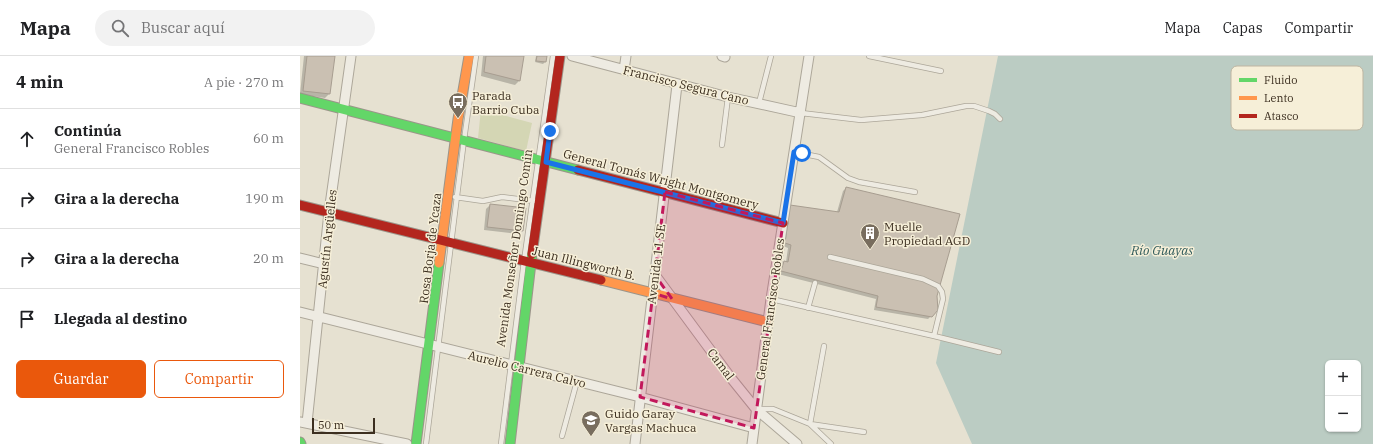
<!DOCTYPE html>
<html lang="es">
<meta charset="utf-8">
<style>
body{margin:0;font-family:"IBM Plex Serif",serif;background:#f2f2f2;color:#202124}
.controls{position:absolute;right:12px;bottom:12px;display:grid;overflow:hidden;border-radius:6px;box-shadow:0 1px 3px #0004}
.controls button{width:36px;height:36px;display:grid;place-items:center;padding:0;border:0;border-bottom:1px solid #e0e0e0;background:#fff;color:#202124;font:20px sans-serif}
.scale{position:absolute;left:12px;bottom:10px;width:63px;box-sizing:border-box;padding-left:4px;border:2px solid #3c2f20;border-top:0;font-size:11px;line-height:14px;white-space:nowrap;color:#3c2f20;-webkit-text-stroke:3px #f6efd8;paint-order:stroke}
.stop{position:absolute;width:12px;height:12px;margin:-9px;border:3px solid #1a73e8;border-radius:50%;background:#fff}
.stop.end{background:#1a73e8;border-color:#fff;box-shadow:0 1px 4px #0008}
.list{margin:0;padding:0;list-style:none}
h2{display:flex;justify-content:space-between;align-items:center;height:52px;margin:0;padding:0 16px;font-size:17px}
h2 small{font-size:13px;font-weight:400;color:#757577}
.list li{display:grid;grid-template-columns:26px 1fr auto;gap:12px;align-items:center;box-sizing:border-box;height:60px;padding:0 16px;border-top:1px solid #e0e0e0}
.list b{display:block;font-size:15px;white-space:nowrap}
.list p{margin:0;font-size:13px;white-space:nowrap;color:#757577}
.list em{font-size:13px;font-style:normal;color:#757577}
.actions{display:flex;gap:8px;padding:12px 16px}
.actions a{flex:1;padding:9px 0;border:1px solid #ea580c;border-radius:6px;text-align:center;font-size:14px;color:#ea580c}
.actions .main{background:#ea580c;color:#fff}
.icon{flex:none;width:22px;height:22px;fill:none;stroke:currentColor;stroke-width:2;stroke-linecap:round;stroke-linejoin:round}
.map{position:relative;flex:none;width:1073px;height:388px;overflow:hidden}
header{display:flex;align-items:center;gap:24px;box-sizing:border-box;height:56px;padding:0 20px;background:#fff;border-bottom:1px solid #e0e0e0}
header strong{font-size:19px}
nav{display:flex;gap:22px;margin-inline-start:auto;font-size:14px}
.search{width:280px;height:36px;background:#f2f2f2;display:flex;align-items:center;gap:10px;box-sizing:border-box;padding:0 14px;border-radius:22px;color:#757577;font-size:15px}
main{display:flex}
aside{flex:1;background:#fff}
.map>svg:first-child{display:block}
.green{fill:#d4d6b4}
.water{fill:#bbccc3;fill-rule:evenodd}
.shadow{fill:#0003}
.building{fill:#cac0b2;stroke:#a79d90}
.lines{fill:none;stroke-linecap:round;stroke-linejoin:round}
.lane-casing{stroke:#aca699;stroke-width:6}
.street-casing{stroke:#aca699;stroke-width:11}
.fast-casing{stroke:#9b958a;stroke-width:11}
.slow-casing{stroke:#9b958a;stroke-width:11}
.jam-casing{stroke:#9b958a;stroke-width:11}
.lane{stroke:#eeebe2;stroke-width:4.5}
.street{stroke:#eeebe2;stroke-width:9}
.fast{stroke:#63d668;stroke-width:9}
.slow{stroke:#ff974d;stroke-width:9}
.jam{stroke:#b3261e;stroke-width:9}
.route{stroke:#1a73e8;stroke-width:5}
.marked{fill:#c2185b;fill-opacity:0.2;stroke:#c2185b;stroke-width:3;stroke-dasharray:8 5;stroke-linejoin:round}
.labels{text-anchor:middle;dominant-baseline:central;stroke-width:3;stroke-linejoin:round;paint-order:stroke}
.street-label{font-size:12px;fill:#3c2f20;stroke:#f6efd8}
.poi-label{font-size:12px;fill:#3c2f20;stroke:#f6efd8;text-anchor:start}
.water-label{font-size:13px;font-style:italic;fill:#305b5b;stroke:#f6efd8}
.key{fill:#f6efd8;stroke:#beb5a1;stroke-width:1}
.key-label{font-size:11px;fill:#3c2f20}
</style>
<header>
<strong>Mapa</strong>
<div class="search"><svg class="icon" aria-label="search" viewBox="0 0 24 24"><circle cx="10" cy="10" r="6"/><path d="M15 15l6 6"/></svg>Buscar aquí</div>
<nav><a>Mapa</a><a>Capas</a><a>Compartir</a></nav>
</header>
<main>
<aside>
<h2>4 min<small>A pie · 270 m</small></h2>
<ul class="list">
<li><svg class="icon" aria-label="ahead" viewBox="0 0 24 24"><path d="M12 20V5M6 11l6-6 6 6"/></svg><div><b>Continúa</b><p>General Francisco Robles</p></div><em>60 m</em></li>
<li><svg class="icon" aria-label="right" viewBox="0 0 24 24"><path d="M7 20v-9h11M14 6l5 5-5 5"/></svg><div><b>Gira a la derecha</b></div><em>190 m</em></li>
<li><svg class="icon" aria-label="right" viewBox="0 0 24 24"><path d="M7 20v-9h11M14 6l5 5-5 5"/></svg><div><b>Gira a la derecha</b></div><em>20 m</em></li>
<li><svg class="icon" aria-label="arrive" viewBox="0 0 24 24"><path d="M6 21V4h12l-3 4 3 4H6"/></svg><div><b>Llegada al destino</b></div></li>
</ul>
<div class="actions"><a class="main">Guardar</a><a>Compartir</a></div>
</aside>
<div class="map">
<svg width="1073" height="388" viewBox="0 0 1073 388">
<rect width="100%" height="100%" fill="#e6e1d1"/>
<path class="green" d="M181 53 232 67 226 95 178 82Z"/>
<path class="water" d="M698 0H1073V388H672L636 307ZM1028 307H1058V373H1028Z"/>
<path class="shadow" d="M4 0H34L29 38 25 42 0 38Z
M183 0H223L219 25 215 29 181 20Z
M236 0H246L245 6 243 8 235 6Z
M546 132 636 240 637 254 628 263 574 254 576 243 478 218 481 209 484 206H486L488 192 483 190 488 153 537 156 543 135Z
M190 149 222 174 218 178 184 174 186 153Z"/>
<path class="building" d="M7 0H35L30 38 3 35Z
M186 0H224L220 25 184 16Z
M237 0H247L246 6 236 5Z
M546 131 660 158 637 240 638 254 632 261 576 251 578 240 481 215 484 205 488 206 491 189 485 187 490 149 539 156Z
M190 148 226 152 223 175 187 171Z"/>
<g class="lines">
<defs>
<path id="lane" d="M569 0 641 15
M459 47 471 0
M501 57 561 64 622 59 666 50H674L689 55 695 58 700 63
M422 89 428 41
M494 96 519 101 548 122 559 126 615 136
M155 141 183 145 202 141 234 145
M530 201 623 223 638 230 642 236 643 243 634 280
M471 243 634 280 699 296
M508 252 515 227
M524 290 510 368 531 388
M457 353H473L510 368 564 376
M262 380 277 325
M126 388 164 84 176 0
M201 388 224 205 253 0"/>
<path id="street" d="M272 0 428 41 501 57
M422 0 425 1
M324 14 326 0
M0 202 24 208
M355 219 431 322 456 353 497 388
M0 256 340 341 454 372
M0 366 107 388
M7 367 29 156 51 0
M335 388 377 29
M452 388 471 243 509 0"/>
<path id="fast" d="M0 42 278 114
M0 386 1 388
M116 388 139 207
M210 388 232 198"/>
<path id="slow" d="M139 207 158 63 169 0
M301 224 468 266"/>
<path id="jam" d="M278 114 483 167
M0 149 301 224
M232 198 260 0"/>
</defs>
<use href="#lane" class="lane-casing"/>
<use href="#street" class="street-casing"/>
<use href="#fast" class="fast-casing"/>
<use href="#slow" class="slow-casing"/>
<use href="#jam" class="jam-casing"/>
<use href="#lane" class="lane"/>
<use href="#street" class="street"/>
<use href="#fast" class="fast"/>
<use href="#slow" class="slow"/>
<use href="#jam" class="jam"/>
</g>
<g class="lines">
<path class="route" d="M250 75 246 106 483 167 494 96 502 97"/>
</g>
<path class="marked" d="M365 136 483 167 454 372 340 341 353 237 372 243 355 219Z"/>
<defs>
<symbol id="bus-pin" viewBox="-11 -11 22 30"><path d="M0 17L-7.5 6A9.5 9.5 0 1 1 7.5 6Z" fill="#786d5e" stroke="#f6efd8"/><path d="M-5-6H5V4H4V6H2V4H-2V6H-4V4H-5ZM-3.5-4V0h7V-4ZM-3.5 1.2v1.5H-2V1.2ZM2 1.2v1.5H3.5V1.2Z" fill="#fff"/></symbol>
<symbol id="building-pin" viewBox="-11 -11 22 30"><path d="M0 17L-7.5 6A9.5 9.5 0 1 1 7.5 6Z" fill="#786d5e" stroke="#f6efd8"/><path d="M-4-6H4V6H1V3H-1V6H-4ZM-2.5-4.3h1.7v1.8h-1.7ZM.8-4.3h1.7v1.8H.8ZM-2.5-1h1.7V.8h-1.7ZM.8-1h1.7V.8H.8Z" fill="#fff"/></symbol>
<symbol id="school-pin" viewBox="-11 -11 22 30"><path d="M0 17L-7.5 6A9.5 9.5 0 1 1 7.5 6Z" fill="#786d5e" stroke="#f6efd8"/><path d="M0-5L7-2L0 1L-7-2ZM-4 1L0 2.5L4 1V4Q0 6-4 4Z" fill="#fff"/></symbol>
</defs>
<g fill-rule="evenodd">
<use href="#bus-pin" x="147" y="35" width="22" height="30"/>
<use href="#building-pin" x="559" y="166" width="22" height="30"/>
<use href="#school-pin" x="280" y="353" width="22" height="30"/>
</g>
<g class="labels">
<g class="street-label">
<text transform="translate(386 29) rotate(14)">Francisco Segura Cano</text>
<text transform="translate(361 123) rotate(15)">General Tomás Wright Montgomery</text>
<text transform="translate(27 183) rotate(-84)">Agustín Argüelles</text>
<text transform="translate(130 192) rotate(-83)">Rosa Borja de Ycaza</text>
<text transform="translate(214 192) rotate(-82)">Avenida Monseñor Domingo Comin</text>
<text transform="translate(284 207) rotate(14)">Juan Illingworth B.</text>
<text transform="translate(356 208) rotate(-83)">Avenida 11 SE</text>
<text transform="translate(470 253) rotate(-82)">General Francisco Robles</text>
<text transform="translate(421 308) rotate(53)">Camal</text>
<text transform="translate(227 313) rotate(14)">Aurelio Carrera Calvo</text>
</g>
<g class="poi-label">
<text x="172" y="39">Parada<tspan x="172" dy="14">Barrio Cuba</tspan></text>
<text x="584" y="170">Muelle<tspan x="584" dy="14">Propiedad AGD</tspan></text>
<text x="305" y="357">Guido Garay<tspan x="305" dy="14">Vargas Machuca</tspan></text>
</g>
<g class="water-label">
<text x="862" y="194">Río Guayas</text>
</g>
</g>
<rect x="931" y="10" width="132" height="64" rx="6" class="key"/>
<rect x="939" y="22" width="18" height="4" fill="#63d668"/>
<rect x="939" y="40" width="18" height="4" fill="#ff974d"/>
<rect x="939" y="58" width="18" height="4" fill="#b3261e"/>
<g class="key-label">
<text x="964" y="28">Fluido</text>
<text x="964" y="46">Lento</text>
<text x="964" y="64">Atasco</text>
</g>
</svg>
<div class="controls">
<button>+</button>
<button>−</button>
</div>
<div class="scale">50 m</div>
<div class="stop" style="left:502px;top:97px"></div>
<div class="stop end" style="left:250px;top:75px"></div>
</div>
</main>
